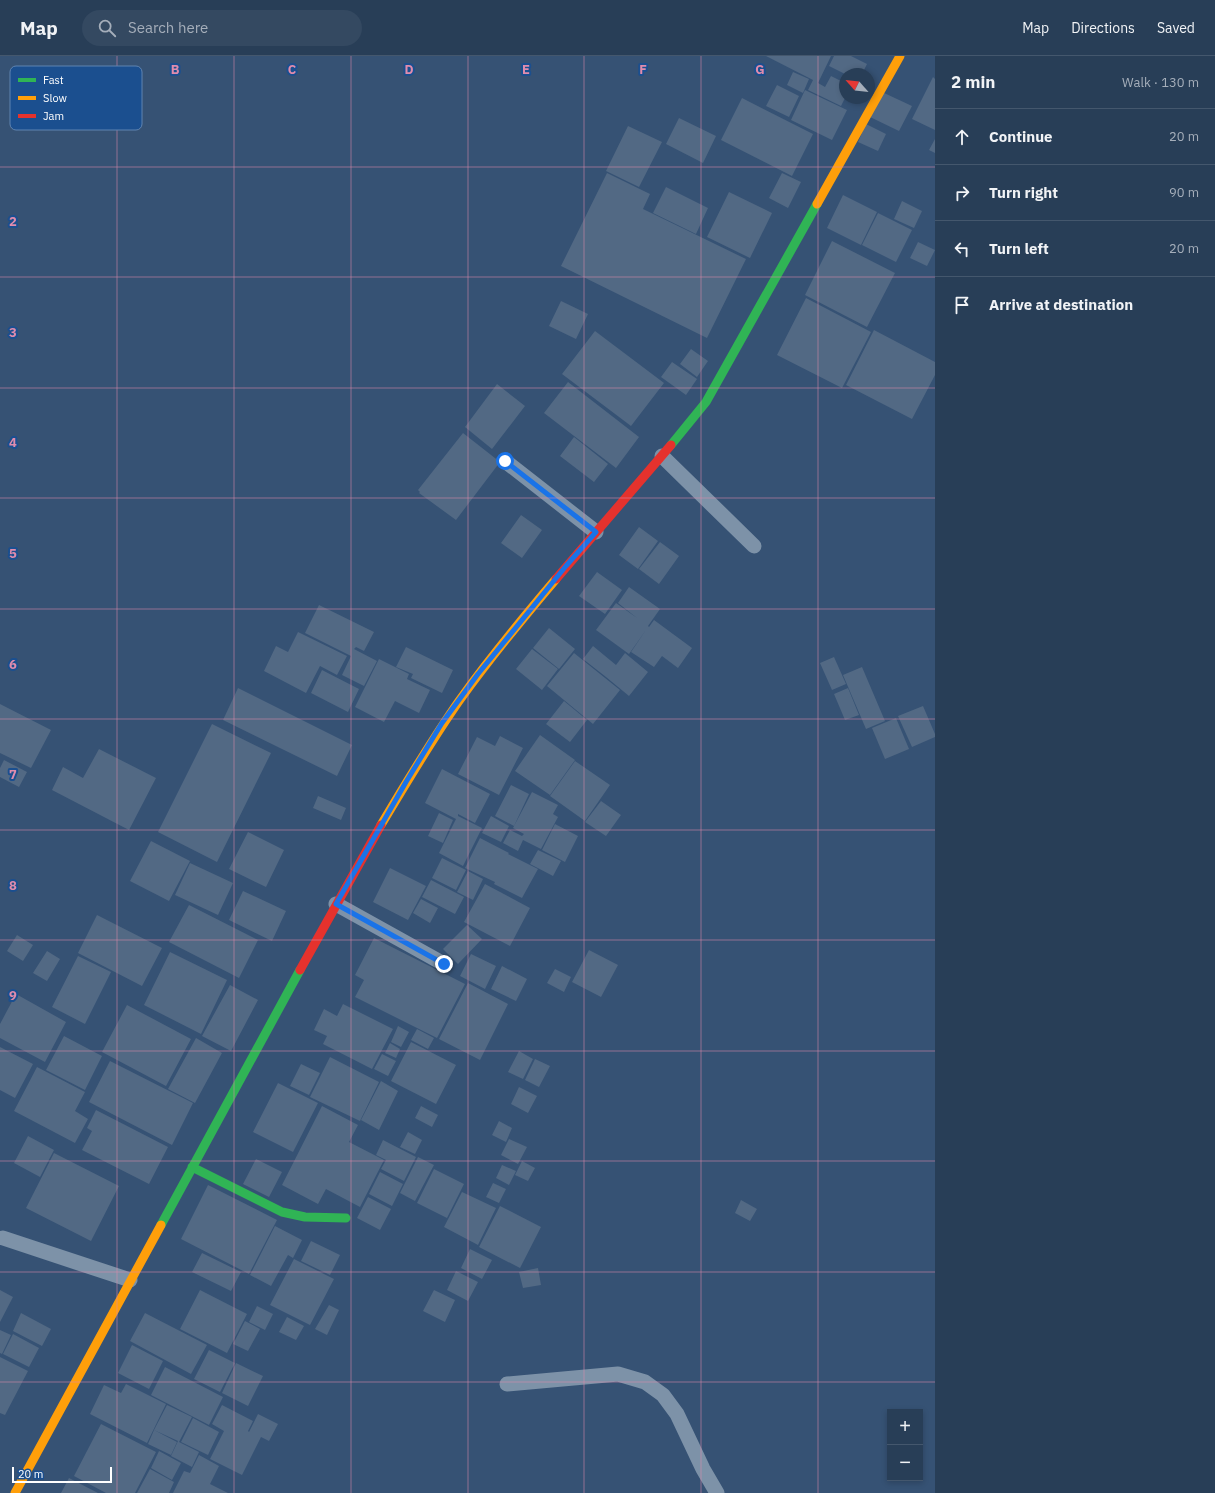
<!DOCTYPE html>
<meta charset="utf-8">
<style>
body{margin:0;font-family:"IBM Plex Sans",sans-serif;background:#344961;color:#f1f3f6}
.controls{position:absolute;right:12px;bottom:12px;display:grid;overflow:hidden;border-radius:0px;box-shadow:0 2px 6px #0003}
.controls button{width:36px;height:36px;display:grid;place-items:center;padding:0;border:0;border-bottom:1px solid #44576d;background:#283e57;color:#f1f3f6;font:20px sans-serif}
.compass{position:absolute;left:839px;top:12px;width:36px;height:36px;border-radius:50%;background:#283e57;box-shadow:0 2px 6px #0003;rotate:297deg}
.scale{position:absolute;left:12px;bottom:10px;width:100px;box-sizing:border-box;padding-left:4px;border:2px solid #fff;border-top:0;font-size:11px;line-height:14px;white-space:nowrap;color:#fff;-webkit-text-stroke:3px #1b4f8f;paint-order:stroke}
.stop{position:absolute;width:12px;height:12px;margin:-9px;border:3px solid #1a73e8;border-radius:50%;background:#fff}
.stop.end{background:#1a73e8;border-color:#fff;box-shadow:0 1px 4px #0008}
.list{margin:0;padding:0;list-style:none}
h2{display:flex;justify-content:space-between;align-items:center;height:52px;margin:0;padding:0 16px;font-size:17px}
h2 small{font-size:13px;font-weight:400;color:#a5aeba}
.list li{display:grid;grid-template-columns:26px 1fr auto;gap:12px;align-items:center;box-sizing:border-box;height:56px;padding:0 16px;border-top:1px solid #44576d}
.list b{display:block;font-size:15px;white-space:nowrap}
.list em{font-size:13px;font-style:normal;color:#a5aeba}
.icon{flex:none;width:22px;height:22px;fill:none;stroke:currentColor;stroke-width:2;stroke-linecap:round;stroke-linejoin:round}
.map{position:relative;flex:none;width:935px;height:1437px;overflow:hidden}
header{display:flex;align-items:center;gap:24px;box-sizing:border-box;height:56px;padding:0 20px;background:#283e57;border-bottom:1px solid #44576d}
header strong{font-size:19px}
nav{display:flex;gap:22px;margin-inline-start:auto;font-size:14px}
.search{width:280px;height:36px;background:#344961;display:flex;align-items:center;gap:10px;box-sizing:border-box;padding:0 14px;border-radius:22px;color:#a5aeba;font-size:15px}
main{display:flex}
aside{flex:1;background:#283e57}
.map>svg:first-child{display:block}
.building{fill:#526984}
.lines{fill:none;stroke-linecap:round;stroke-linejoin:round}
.lane{stroke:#7d92a8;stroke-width:15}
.fast{stroke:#30b455;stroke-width:9}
.slow{stroke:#ff9f0a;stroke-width:9}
.jam{stroke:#e5322d;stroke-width:9}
.route{stroke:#1a73e8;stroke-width:5}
.grid{fill:none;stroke:#e08cad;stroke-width:1;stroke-opacity:0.55}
.key{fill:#1b4f8f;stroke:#5f84b1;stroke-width:1}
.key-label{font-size:11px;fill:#fff}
.grid-label{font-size:13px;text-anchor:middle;font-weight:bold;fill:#e08cad;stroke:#1b4f8f;stroke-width:4;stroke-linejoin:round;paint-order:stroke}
</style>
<header>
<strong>Map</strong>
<div class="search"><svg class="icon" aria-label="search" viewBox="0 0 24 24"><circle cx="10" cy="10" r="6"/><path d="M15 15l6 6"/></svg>Search here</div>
<nav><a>Map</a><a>Directions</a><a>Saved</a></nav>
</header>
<main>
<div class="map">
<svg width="935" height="1437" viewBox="0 0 935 1437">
<rect width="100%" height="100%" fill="#365274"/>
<path class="building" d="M766 0H831L818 27 825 31 831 20 845 27V42L841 50 808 34 813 24Z
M834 0H851L867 8 862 18H845L829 10Z
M793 16 809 23 803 37 787 29Z
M933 21 935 23V74L912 63Z
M777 29 799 40 789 61 766 50Z
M805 34 847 54 832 84 791 64Z
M882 36 912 50 899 75 870 61Z
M742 42 813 78 792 120 721 84Z
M679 62 716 80 703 107 666 88Z
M866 68 886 78 878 95 858 86Z
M628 70 662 86 639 131 606 115Z
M935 83V97L929 94Z
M607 117 650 138 643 153 746 203 707 282 561 210Z
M782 117 801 126 788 152 769 142Z
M666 131 708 152 696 178 653 157Z
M729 136 772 157 750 202 707 181Z
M843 139 877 156 861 189 827 172Z
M902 145 922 155 914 172 894 163Z
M878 157 912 174 896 206 862 189Z
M832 185 895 217 867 271 805 239Z
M918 186 935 194 927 210 910 202Z
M806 242 871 276 842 332 777 299Z
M561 245 588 258 576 283 549 270Z
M874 274 935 306V319L912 363 846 329Z
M595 275 664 327 631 370 562 318Z
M691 293 708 305 697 321 680 308Z
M672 306 697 323 686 339 661 321Z
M568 326 639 381 616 412 544 357Z
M497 328 525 350 492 393 465 371Z
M463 377 500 406 456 464 419 437 420 436 418 434Z
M574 381 608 408 594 426 560 400Z
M521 459 542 474 522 502 501 487Z
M639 471 658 485 638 513 619 499Z
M660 486 679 500 659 528 639 513Z
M597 516 622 534 605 558 579 540Z
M629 531 660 553 648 570 649 571 654 564 692 592 678 612 662 600 654 611 631 596 646 574 629 598 596 574 616 547 637 562 618 547Z
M319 549 374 576 364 595 356 591 354 593 377 605 364 630 342 619 351 600 305 577Z
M549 572 575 593 559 613 533 592Z
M298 576 347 600 337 619 320 610 306 637 264 615 276 590 288 596Z
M593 590 616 609 625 597 648 616 629 640 606 621 612 614 606 621 583 603Z
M406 591 453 614 442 637 411 622 413 618 396 611Z
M532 593 558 613 542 634 516 613Z
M574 597 620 634 593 668 547 630Z
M834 601 846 628 832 634 820 607Z
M379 603 409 618 407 623 430 634 419 657 395 645 384 666 355 651Z
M862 611 885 665 866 673 843 619Z
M322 614 359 633 348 656 311 637Z
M238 632 352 689 337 720 223 664Z
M848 632 859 659 845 664 834 638Z
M564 645 587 664 570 686 546 668Z
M0 648 51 674 31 712 0 697Z
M923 650 935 678V681L912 691 898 660Z
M896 662 909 693 885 703 872 672Z
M212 668 271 697 217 806 158 776Z
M540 679 575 704 550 739 515 715Z
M500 680 523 692 499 739 458 718 477 681 495 690Z
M99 693 156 722 129 774 52 734 63 711 83 722Z
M4 704 27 716 19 731 0 721V712Z
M575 705 610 729 585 765 550 740Z
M442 713 490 738 475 767 458 758V760L482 772 463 810 439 797 456 763 425 747Z
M511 729 529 738 514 770 495 760Z
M532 736 558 749 553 758 558 761 541 793 523 784 518 795 503 787 510 774 522 780 524 778 513 772Z
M318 740 346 752 341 764 313 752Z
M601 745 621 759 606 780 585 766Z
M439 757 453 764 443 787 428 780Z
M491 760 509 770 501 786 482 777Z
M555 768 578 780 565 806 542 794Z
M248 776 284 794 266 831 229 813Z
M480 782 509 797 508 798 538 813 522 842 494 828 495 826 465 812Z
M151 785 190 805 169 845 130 825Z
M538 794 561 805 553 820 530 808Z
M442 802 466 814 456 834 432 822Z
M190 807 233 827 218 859 175 839Z
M390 812 426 830 408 864 373 846Z
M468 815 483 823 473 844 457 836Z
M431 824 464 841 455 858 422 841Z
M485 828 530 852 510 890 464 866Z
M243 835 286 855 272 885 229 864Z
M421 843 438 852 430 867 413 857Z
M189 849 258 884 239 922 169 886Z
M97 859 162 892 142 930 78 897Z
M467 869 482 883 458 908 443 893Z
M17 879 33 889 23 905 7 895Z
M374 882 465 928 437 982 355 941 364 924 355 919Z
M589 894 618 909 601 941 572 926Z
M47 895 60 903 47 925 33 917Z
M170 896 227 924 201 978 144 949Z
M471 898 496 910 485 933 460 920Z
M78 900 111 916 85 968 52 951Z
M502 910 527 923 516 945 491 933Z
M555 913 571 921 564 936 547 927Z
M468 927 508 948 480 1004 439 983Z
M230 929 258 944 231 995 202 980Z
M16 938 66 966 45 1006 0 982V968Z
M343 948 393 973 372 1013 323 988 327 980 314 974 324 953 337 960Z
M127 949 191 983 166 1030 102 996Z
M398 970 409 976 401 991 391 986Z
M417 973 434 982 428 993 411 984Z
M64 980 102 1000 85 1034 46 1014Z
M196 982 222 997 195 1047 168 1033Z
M411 986 456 1009 436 1048 391 1025Z
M390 987 400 993 396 1002 385 997Z
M0 991 33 1008 15 1042 0 1034Z
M519 995 533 1003 523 1023 508 1016Z
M382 998 396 1005 388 1020 374 1013Z
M330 1001 379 1026 360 1065 310 1041Z
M535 1003 550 1010 539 1031 525 1024Z
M110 1005 193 1047 172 1089 89 1046Z
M301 1008 320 1017 309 1039 290 1030Z
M37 1011 85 1036 75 1055 88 1063 75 1087 14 1055Z
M381 1025 398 1035 379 1074 361 1064Z
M278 1027 318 1047 293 1096 253 1076Z
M519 1031 537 1040 528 1057 511 1048Z
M322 1050 358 1069 349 1086 384 1104 360 1151 326 1133 318 1148 282 1129Z
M421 1050 438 1059 432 1071 415 1062Z
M96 1054 168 1091 149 1128 82 1094 92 1075 87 1072Z
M499 1065 512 1072 506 1086 492 1079Z
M408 1076 422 1084 415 1098 400 1091Z
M28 1080 54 1094 40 1121 14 1107Z
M509 1083 527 1091 518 1108 501 1099Z
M383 1084 416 1101 404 1125 381 1113 386 1104 376 1099Z
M54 1097 119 1130 91 1185 26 1152Z
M418 1101 434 1109 415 1145 400 1137Z
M256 1103 282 1116 269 1141 243 1128Z
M522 1105 535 1112 528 1125 515 1119Z
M502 1109 516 1115 509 1129 496 1122Z
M434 1113 464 1128 447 1162 417 1147Z
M380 1116 403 1128 392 1150 369 1138Z
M493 1127 506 1133 499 1147 486 1141Z
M208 1129 277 1164 249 1218 181 1183Z
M462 1136 496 1152 478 1189 444 1171Z
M368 1141 391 1153 380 1174 357 1162Z
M741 1144 757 1153 750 1165 735 1157Z
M500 1150 541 1171 520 1212 479 1191Z
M275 1170 302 1184 293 1202 288 1199 271 1230 250 1219Z
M311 1185 340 1199 330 1219 301 1205Z
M470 1193 492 1204 482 1223 461 1212Z
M202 1197 241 1216 231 1235 192 1216Z
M294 1203 334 1223 310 1269 270 1249Z
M538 1212 541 1229 523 1232 519 1216Z
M456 1215 478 1226 468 1245 447 1234Z
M0 1234 13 1241 0 1266Z
M200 1234 247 1258 227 1297 180 1273Z
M434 1234 455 1244 445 1266 423 1255Z
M329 1249 339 1254 327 1279 315 1273Z
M257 1250 273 1258 265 1274 249 1266Z
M21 1257 51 1273 42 1290 13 1275Z
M145 1257 207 1289 191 1318 130 1285Z
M287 1261 304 1270 296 1284 279 1276Z
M245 1265 260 1273 248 1295 233 1288Z
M0 1274 11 1279 2 1298 0 1297Z
M13 1278 39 1292 29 1311 3 1298Z
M132 1289 163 1305 149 1333 118 1317Z
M209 1294 235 1307 220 1336 194 1323Z
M0 1301 28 1315 5 1359 0 1357Z
M236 1307 263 1320 248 1350 222 1337Z
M165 1311 223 1341 209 1369 151 1339Z
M126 1328 166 1348 147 1387 90 1358 104 1329 121 1337Z
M167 1349 192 1361 179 1386 199 1396 192 1411 171 1400 178 1385 154 1374Z
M222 1349 253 1365 248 1375 249 1376 258 1358 278 1368 269 1385 261 1381 242 1419 210 1403 224 1375 212 1368Z
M193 1362 219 1376 208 1399 181 1386Z
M101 1368 156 1396 135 1437H106L74 1420Z
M154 1374 177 1386 171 1399 148 1388Z
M159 1395 181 1407 172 1424 151 1412Z
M199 1399 219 1410 210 1428 228 1437H173L184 1415 190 1417Z
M150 1413 174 1426 169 1437H137Z
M69 1422 98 1437H61Z"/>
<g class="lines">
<path class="lane" d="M662 400 754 490
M505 405 596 476
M336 848 444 908
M3 1182 130 1224
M507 1328 618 1318 645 1326 663 1339 677 1358 703 1413 717 1437"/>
<path class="fast" d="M671 389 706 346 817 148
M192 1111 282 1156 305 1161 346 1162
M161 1169 300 914"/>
<path class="slow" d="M817 148 900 0
M381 769C406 727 431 685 459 645 489 603 522 563 556 523
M15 1437 161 1169"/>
<path class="jam" d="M556 523 671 389
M300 914 381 769"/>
</g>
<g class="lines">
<path class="route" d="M444 908 336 848 406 726 442 667 478 618 566 510 596 476 505 405"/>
</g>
<path class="grid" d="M117 0V1437M234 0V1437M351 0V1437M468 0V1437M584 0V1437M701 0V1437M818 0V1437M0 111H935M0 221H935M0 332H935M0 442H935M0 553H935M0 663H935M0 774H935M0 884H935M0 995H935M0 1105H935M0 1216H935M0 1326H935"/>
<rect x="10" y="10" width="132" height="64" rx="6" class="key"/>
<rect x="18" y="22" width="18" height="4" fill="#30b455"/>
<rect x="18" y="40" width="18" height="4" fill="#ff9f0a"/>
<rect x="18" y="58" width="18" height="4" fill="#e5322d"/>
<g class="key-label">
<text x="43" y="28">Fast</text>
<text x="43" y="46">Slow</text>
<text x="43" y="64">Jam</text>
</g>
<g class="grid-label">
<text x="175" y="18">B</text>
<text x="292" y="18">C</text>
<text x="409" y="18">D</text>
<text x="526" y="18">E</text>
<text x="643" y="18">F</text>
<text x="760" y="18">G</text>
<text x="13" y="170">2</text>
<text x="13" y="281">3</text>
<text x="13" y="391">4</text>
<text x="13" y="502">5</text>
<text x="13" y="613">6</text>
<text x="13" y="723">7</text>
<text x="13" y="834">8</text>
<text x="13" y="944">9</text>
</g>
</svg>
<div class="controls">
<button>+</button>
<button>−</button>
</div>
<svg class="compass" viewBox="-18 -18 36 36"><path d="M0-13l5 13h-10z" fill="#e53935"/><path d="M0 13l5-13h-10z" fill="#a5aeba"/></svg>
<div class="scale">20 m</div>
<div class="stop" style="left:505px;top:405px"></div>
<div class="stop end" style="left:444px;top:908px"></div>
</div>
<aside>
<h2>2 min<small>Walk · 130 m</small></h2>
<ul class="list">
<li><svg class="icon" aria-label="ahead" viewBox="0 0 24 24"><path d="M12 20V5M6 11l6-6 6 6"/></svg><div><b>Continue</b></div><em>20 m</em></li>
<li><svg class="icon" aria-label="right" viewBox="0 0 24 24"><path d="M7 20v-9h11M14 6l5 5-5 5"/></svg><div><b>Turn right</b></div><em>90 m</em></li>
<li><svg class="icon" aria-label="left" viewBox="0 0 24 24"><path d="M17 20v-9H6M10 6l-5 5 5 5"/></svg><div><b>Turn left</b></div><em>20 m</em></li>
<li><svg class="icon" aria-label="arrive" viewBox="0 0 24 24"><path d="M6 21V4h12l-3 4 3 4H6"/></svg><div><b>Arrive at destination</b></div></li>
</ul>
</aside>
</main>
